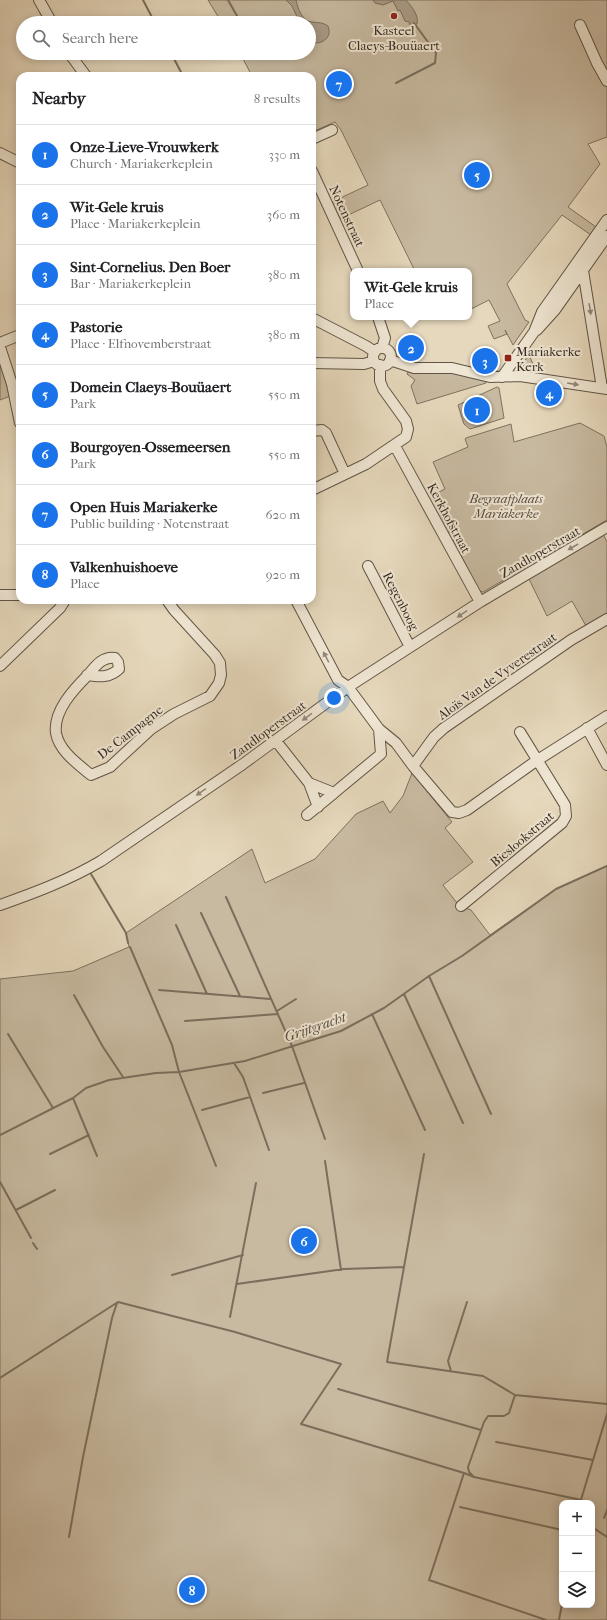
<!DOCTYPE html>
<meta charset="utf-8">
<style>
body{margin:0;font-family:"IM FELL French Canon",serif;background:#f2f2f2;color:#202124}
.controls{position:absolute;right:12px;bottom:12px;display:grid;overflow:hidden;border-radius:8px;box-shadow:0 2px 10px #0003}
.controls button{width:36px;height:36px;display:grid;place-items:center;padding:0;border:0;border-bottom:1px solid #e0e0e0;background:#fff;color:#202124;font:20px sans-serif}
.you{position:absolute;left:334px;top:698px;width:14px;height:14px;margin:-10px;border:3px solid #fff;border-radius:50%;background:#1a73e8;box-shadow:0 0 0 6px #1a73e833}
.badge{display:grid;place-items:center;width:26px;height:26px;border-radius:50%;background:#1a73e8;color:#fff;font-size:13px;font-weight:700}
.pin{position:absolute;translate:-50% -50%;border:2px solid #fff;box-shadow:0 1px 4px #0006}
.popup{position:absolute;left:350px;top:268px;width:122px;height:52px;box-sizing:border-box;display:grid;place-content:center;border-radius:8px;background:#fff;filter:drop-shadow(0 1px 3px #0005);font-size:13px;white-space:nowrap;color:#757577}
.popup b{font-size:15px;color:#202124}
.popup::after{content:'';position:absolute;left:50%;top:100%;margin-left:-8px;border:8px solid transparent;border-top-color:#fff}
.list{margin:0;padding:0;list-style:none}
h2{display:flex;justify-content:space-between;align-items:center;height:52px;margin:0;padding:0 16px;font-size:17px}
h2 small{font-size:13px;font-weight:400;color:#757577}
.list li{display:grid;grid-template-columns:26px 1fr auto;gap:12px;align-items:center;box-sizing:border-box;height:60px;padding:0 16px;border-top:1px solid #e0e0e0}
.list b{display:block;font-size:15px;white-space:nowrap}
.list p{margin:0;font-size:13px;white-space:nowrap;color:#757577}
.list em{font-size:13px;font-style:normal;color:#757577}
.icon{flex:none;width:22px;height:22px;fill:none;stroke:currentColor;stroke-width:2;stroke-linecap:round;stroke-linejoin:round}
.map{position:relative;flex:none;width:607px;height:1620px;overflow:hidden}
.search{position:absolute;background:#fff;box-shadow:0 2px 10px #0003;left:16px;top:16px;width:300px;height:44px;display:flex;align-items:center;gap:10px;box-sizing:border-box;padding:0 14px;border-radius:22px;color:#757577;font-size:15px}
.panel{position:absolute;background:#fff;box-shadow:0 2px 10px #0003;left:16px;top:72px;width:300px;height:532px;border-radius:12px}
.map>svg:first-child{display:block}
.green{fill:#c8baa1;stroke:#7e7260;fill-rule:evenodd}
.water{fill:#aa9c87;stroke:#7b6e5d}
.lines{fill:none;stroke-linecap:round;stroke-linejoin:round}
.stream{stroke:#7b6e5d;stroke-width:2}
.minor-casing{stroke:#615546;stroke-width:12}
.minor{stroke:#efe6d3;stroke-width:10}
.oneway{fill:#928879}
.poi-dot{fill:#8f2418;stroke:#efe6d3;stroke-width:1.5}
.labels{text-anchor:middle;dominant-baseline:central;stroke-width:4;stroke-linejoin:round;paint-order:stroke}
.poi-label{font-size:13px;fill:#35291f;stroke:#efe6d3}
.street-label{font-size:13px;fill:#35291f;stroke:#efe6d3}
.park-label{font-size:13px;font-style:italic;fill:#5a4d40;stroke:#efe6d3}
.water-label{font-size:14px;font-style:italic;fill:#584c3e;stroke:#efe6d3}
</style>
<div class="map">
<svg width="607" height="1620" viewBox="0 0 607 1620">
<rect width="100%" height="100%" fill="#e6d8bc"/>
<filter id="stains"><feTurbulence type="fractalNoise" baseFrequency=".005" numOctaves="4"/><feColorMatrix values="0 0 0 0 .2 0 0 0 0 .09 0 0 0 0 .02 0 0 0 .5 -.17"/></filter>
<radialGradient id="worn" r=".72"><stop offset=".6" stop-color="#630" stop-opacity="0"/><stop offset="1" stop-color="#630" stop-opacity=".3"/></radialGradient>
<path class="green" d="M208 0H607V137L588 144 600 164 568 207 596 227 591 235 562 215 507 284 525 320 529 322 513 345 505 330 507 334 494 339 488 326 500 321 489 300 469 310V271H415L380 200 340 219 332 202 368 185 341 130 335 122 312 132V76H252L240 53H309V23H222Z
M529 355 537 373 527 371 522 364Z
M0 360 10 396 0 400Z
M408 372C421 375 430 371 443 372 458 373 472 376 486 380V383L417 404 411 386 415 380 407 374Z
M497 387 499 388 504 418 470 429 464 424 458 405Z
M580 423 604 436 607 447V520L483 592 479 591 431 496 445 489 433 462 468 447 465 439 466 438 511 424 514 442Z
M603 534 607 542V613L586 626 572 601 547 616 528 577Z
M412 773 452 822 445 828 473 862 443 885 457 903 456 905 471 910 490 935 556 889 607 866V1620H0V979L73 971 129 947 126 933 252 849 265 883 315 859 356 814 383 801 390 813 403 796ZM562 1503H592V1605H562Z"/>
<path class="water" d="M286 0H296C298 9 302 21 312 22 319 23 322 22 328 26 332 36 325 43 315 43L309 39V23H300L292 6Z
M373 0H406C412 7 419 15 417 24L409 28 410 25 409 22 405 21 400 10 398 11 393 1 383 5 375 3Z"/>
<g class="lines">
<path class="stream" d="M143 0 155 23
M228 0 241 23
M171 53 182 74
M396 83 435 63 436 53 414 23
M91 874 126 933 128 943
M226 897 292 1046 325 1139
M201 913 240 996
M176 925 207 994
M130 947 172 1045 179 1072 216 1166
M429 976 491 1114
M159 990 271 999
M404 994 463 1123
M74 995 103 1047 123 1077
M277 1011 296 999
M372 1014 425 1130
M185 1021 278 1014
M8 1034 53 1108
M234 1063 243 1077 269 1150
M263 1093 304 1083
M73 1098 97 1156
M202 1110 250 1097
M0 1135 73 1098 86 1088 109 1080 156 1073 179 1072 245 1061 341 1031 384 1008 429 976 462 956 556 889 607 866
M50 1154 89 1135
M325 1161 341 1270
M0 1182 31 1238
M16 1210 55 1190
M33 1243 37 1249
M404 1267 424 1154
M172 1275 243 1255
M237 1284 344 1269 404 1267 387 1362 483 1376 515 1395 607 1404
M230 1317 256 1183
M451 1371 448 1361 467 1302
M0 1378 118 1302 235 1332 341 1364 301 1424 464 1473 429 1580 546 1620
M338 1389 481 1430
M496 1442 593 1460
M464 1473 474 1477 581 1500
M473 1476 469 1472 468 1467 484 1422 488 1416H504L509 1413 515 1395
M580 1503 607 1414
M460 1507 562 1530
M604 1518 607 1510
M592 1527 607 1537
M69 1537 83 1457 112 1318 117 1303
M559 1620 562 1604"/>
<defs>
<path id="minor" d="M39 0 52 23
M580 25 597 63 607 81
M69 53 86 76
M312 139 332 130
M0 153 20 163
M312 171 358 271
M581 258 602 388
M378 317 385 338 382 348
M312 318 366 346 375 352
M537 330 555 310 607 236
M0 343 20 335
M0 347 12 384 20 423
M373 357a9 9 0 1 1 18 0a9 9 0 1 1-18 0Z
M390 360 414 368H452L490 377 520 376 607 389
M312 363 364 364 374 361
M502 377 534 332 542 312 607 220
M312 431 322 430 326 433 345 474
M395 446 480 602
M312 490 366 464 406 437 408 429 406 421 383 389 380 381V365
M368 566 410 647
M0 595H20
M296 600 338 680 348 687 379 729 396 743 413 766 452 812 459 813 467 810 536 761 607 716
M0 666 60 608 65 600
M87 675C100 677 109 678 119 669L118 662 115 658C102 656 95 667 88 675 74 689 53 711 56 733 59 751 78 764 91 775L110 767 151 729 174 714 210 696 219 683 221 675 220 663 215 655 174 610 167 600
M587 728 607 765
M276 741 309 783 334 793 381 754 379 729
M413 766 434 737 444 728 571 640 607 619
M309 783 318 807
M307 815 334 793
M0 905C34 893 69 880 101 861L243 764 348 687 480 602 607 527
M461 906 562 823 566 816 565 805 520 732"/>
</defs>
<use href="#minor" class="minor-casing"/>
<use href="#minor" class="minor"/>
</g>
<defs><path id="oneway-solid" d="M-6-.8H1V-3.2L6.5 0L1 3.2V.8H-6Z"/></defs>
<g class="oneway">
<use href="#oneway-solid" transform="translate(590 309) rotate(81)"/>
<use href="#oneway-solid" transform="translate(573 384) rotate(9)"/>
<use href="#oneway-solid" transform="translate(573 547) rotate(150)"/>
<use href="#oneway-solid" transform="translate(462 614) rotate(146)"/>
<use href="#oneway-solid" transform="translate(326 657) rotate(-118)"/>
<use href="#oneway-solid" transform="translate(307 717) rotate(144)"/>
<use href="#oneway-solid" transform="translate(201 792) rotate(145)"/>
</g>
<g class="poi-dot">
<circle cx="394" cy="16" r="4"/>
<rect x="504" y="354" width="8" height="8" rx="2"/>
</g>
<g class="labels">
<g class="poi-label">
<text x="394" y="30">Kasteel<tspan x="394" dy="15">Claeys-Bouüaert</tspan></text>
<text x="516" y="351" text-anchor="start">Mariakerke<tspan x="516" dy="15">Kerk</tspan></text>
</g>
<g class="street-label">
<text transform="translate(347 216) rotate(65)">Notenstraat</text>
<text transform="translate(449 518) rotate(62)">Kerkhofstraat</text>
<text transform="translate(540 552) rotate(-30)">Zandloperstraat</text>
<text transform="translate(401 601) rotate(63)">Regenboog</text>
<text transform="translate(497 676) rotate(-35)">Aloïs Van de Vyverestraat</text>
<text transform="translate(268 730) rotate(-36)">Zandloperstraat</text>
<text transform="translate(130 732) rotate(-38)">De Campagne</text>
<text transform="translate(522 839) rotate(-40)">Bieslookstraat</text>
</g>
<g class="park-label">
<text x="506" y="498">Begraafplaats<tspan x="506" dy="15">Mariakerke</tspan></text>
</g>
<g class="water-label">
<text transform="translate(315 1027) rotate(-19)">Grijtgracht</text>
</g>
</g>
<rect width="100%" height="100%" filter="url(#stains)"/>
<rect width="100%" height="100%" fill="url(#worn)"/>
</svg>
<div class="controls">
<button>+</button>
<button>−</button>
<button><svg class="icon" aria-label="layers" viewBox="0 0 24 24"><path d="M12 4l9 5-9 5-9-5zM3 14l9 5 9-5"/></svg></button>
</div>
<div class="you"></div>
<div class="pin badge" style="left:477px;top:410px">1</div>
<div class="pin badge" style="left:411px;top:348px">2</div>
<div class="popup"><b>Wit-Gele kruis</b>Place</div>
<div class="pin badge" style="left:485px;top:361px">3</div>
<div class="pin badge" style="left:549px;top:393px">4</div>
<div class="pin badge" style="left:477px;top:175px">5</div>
<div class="pin badge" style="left:304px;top:1241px">6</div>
<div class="pin badge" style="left:339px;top:84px">7</div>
<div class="pin badge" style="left:192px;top:1590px">8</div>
<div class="search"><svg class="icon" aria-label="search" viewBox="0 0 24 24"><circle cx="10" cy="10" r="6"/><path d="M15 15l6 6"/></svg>Search here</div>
<section class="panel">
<h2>Nearby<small>8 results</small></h2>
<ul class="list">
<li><span class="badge">1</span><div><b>Onze-Lieve-Vrouwkerk</b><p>Church · Mariakerkeplein</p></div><em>330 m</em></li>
<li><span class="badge">2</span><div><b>Wit-Gele kruis</b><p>Place · Mariakerkeplein</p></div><em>360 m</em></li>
<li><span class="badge">3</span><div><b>Sint-Cornelius. Den Boer</b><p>Bar · Mariakerkeplein</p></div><em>380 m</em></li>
<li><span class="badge">4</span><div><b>Pastorie</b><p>Place · Elfnovemberstraat</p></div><em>380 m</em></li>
<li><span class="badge">5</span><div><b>Domein Claeys-Bouüaert</b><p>Park</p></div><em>550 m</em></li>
<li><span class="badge">6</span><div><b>Bourgoyen-Ossemeersen</b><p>Park</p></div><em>550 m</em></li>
<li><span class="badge">7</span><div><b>Open Huis Mariakerke</b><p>Public building · Notenstraat</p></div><em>620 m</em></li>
<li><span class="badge">8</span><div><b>Valkenhuishoeve</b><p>Place</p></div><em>920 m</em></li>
</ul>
</section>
</div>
